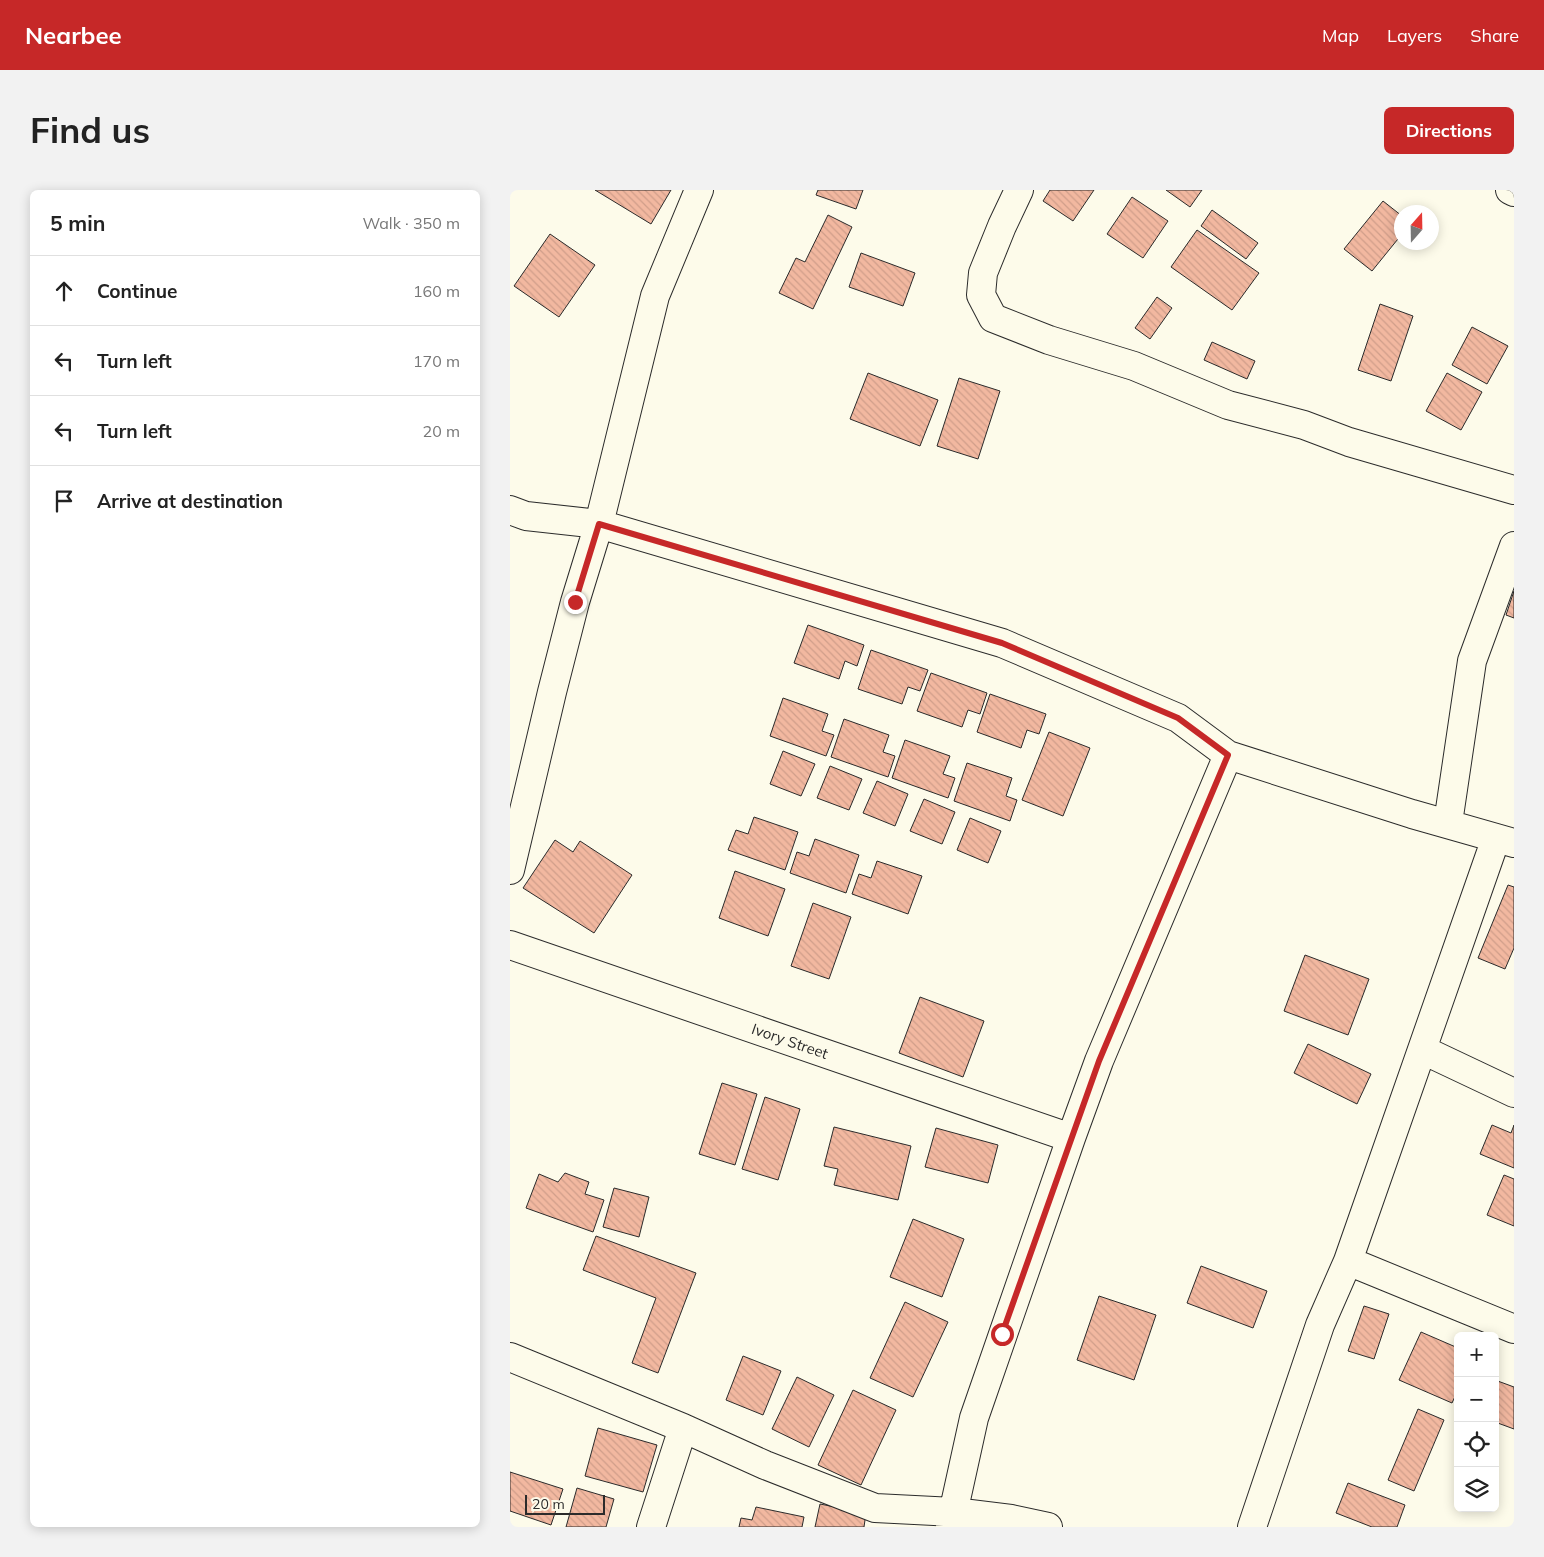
<!DOCTYPE html>
<meta charset="utf-8">
<style>
body{margin:0;font-family:Mulish,sans-serif;background:#f2f2f2;color:#222}
.controls{position:absolute;right:15px;bottom:15px;display:grid;overflow:hidden;border-radius:8px;box-shadow:0 2px 12px #0003}
.controls button{width:45px;height:45px;display:grid;place-items:center;padding:0;border:0;border-bottom:1px solid #e0e0e0;background:#fff;color:#222;font:25px sans-serif}
.compass{position:absolute;left:884px;top:15px;width:45px;height:45px;border-radius:50%;background:#fff;box-shadow:0 2px 12px #0003;rotate:20deg}
.scale{position:absolute;left:15px;bottom:12px;width:80px;box-sizing:border-box;padding-left:5px;border:2px solid #2b2b2b;border-top:0;font-size:14px;line-height:18px;white-space:nowrap;color:#2b2b2b;-webkit-text-stroke:4px #fdfbea;paint-order:stroke}
.stop{position:absolute;width:15px;height:15px;margin:-11px;border:4px solid #c62828;border-radius:50%;background:#fff}
.stop.end{background:#c62828;border-color:#fff;box-shadow:0 1px 5px #0008}
.list{margin:0;padding:0;list-style:none}
h2{display:flex;justify-content:space-between;align-items:center;height:65px;margin:0;padding:0 20px;font-size:21px}
h2 small{font-size:16px;font-weight:400;color:#767676}
.list li{display:grid;grid-template-columns:32px 1fr auto;gap:15px;align-items:center;box-sizing:border-box;height:70px;padding:0 20px;border-top:1px solid #e0e0e0}
.list b{display:block;font-size:19px;white-space:nowrap}
.list em{font-size:16px;font-style:normal;color:#767676}
.icon{flex:none;width:28px;height:28px;fill:none;stroke:currentColor;stroke-width:2;stroke-linecap:round;stroke-linejoin:round}
.map{position:relative;flex:none;width:1004px;height:1337px;overflow:hidden;border-radius:8px}
header{display:flex;align-items:center;gap:30px;box-sizing:border-box;height:70px;padding:0 25px;background:#c62828;color:#fff}
header strong{font-size:24px}
nav{display:flex;gap:28px;margin-inline-start:auto;font-size:18px}
.intro{display:flex;align-items:center;justify-content:space-between;box-sizing:border-box;height:120px;padding:0 30px}
h1{margin:0;font-size:35px}
.button{padding:12px 22px;border-radius:8px;background:#c62828;color:#fff;font-size:18px;font-weight:700}
main{display:flex;gap:30px;padding:0 30px}
aside{flex:1;background:#fff;border-radius:8px;box-shadow:0 2px 12px #0003}
.map>svg:first-child{display:block}
.building{fill:url(#building-back-hatch);stroke:#2b2b2b}
.lines{fill:none;stroke-linecap:round;stroke-linejoin:round}
.minor-casing{stroke:#2b2b2b;stroke-width:30}
.minor{stroke:#fdfbea;stroke-width:28}
.route{stroke:#c62828;stroke-width:6}
.labels{text-anchor:middle;dominant-baseline:central;stroke-width:4;stroke-linejoin:round;paint-order:stroke}
.street-label{font-size:15px;fill:#2b2b2b;stroke:#fdfbea}
</style>
<header>
<strong>Nearbee</strong>
<nav><a>Map</a><a>Layers</a><a>Share</a></nav>
</header>
<div class="intro"><h1>Find us</h1><a class="button">Directions</a></div>
<main>
<aside>
<h2>5 min<small>Walk · 350 m</small></h2>
<ul class="list">
<li><svg class="icon" aria-label="ahead" viewBox="0 0 24 24"><path d="M12 20V5M6 11l6-6 6 6"/></svg><div><b>Continue</b></div><em>160 m</em></li>
<li><svg class="icon" aria-label="left" viewBox="0 0 24 24"><path d="M17 20v-9H6M10 6l-5 5 5 5"/></svg><div><b>Turn left</b></div><em>170 m</em></li>
<li><svg class="icon" aria-label="left" viewBox="0 0 24 24"><path d="M17 20v-9H6M10 6l-5 5 5 5"/></svg><div><b>Turn left</b></div><em>20 m</em></li>
<li><svg class="icon" aria-label="arrive" viewBox="0 0 24 24"><path d="M6 21V4h12l-3 4 3 4H6"/></svg><div><b>Arrive at destination</b></div></li>
</ul>
</aside>
<div class="map">
<svg width="1004" height="1337" viewBox="0 0 1004 1337">
<defs>
<pattern id="building-back-hatch" width="6" height="6" patternUnits="userSpaceOnUse" patternTransform="scale(1.25)"><rect width="6" height="6" fill="#f2b8a0"/><path d="M-1 5l2 2M0 0l6 6M5-1l2 2" fill="none" stroke="#d09e8a"/></pattern>
</defs>
<rect width="100%" height="100%" fill="#fdfbea"/>
<path class="building" d="M85 0H161L141 34Z
M308 0H353L346 19 306 5Z
M540 0H584L563 31 533 11Z
M656 0H692L680 17Z
M622 7 658 31 633 68 597 44Z
M873 11 892 26V44L862 81 834 59Z
M702 20 748 53 736 69 691 36Z
M318 25 342 37 303 119 269 103 286 68 295 72Z
M687 40 749 83 722 120 661 77Z
M40 44 85 75 49 127 4 96Z
M351 63 405 83 393 116 339 97Z
M647 107 662 118 640 149 625 138Z
M870 114 903 126 881 191 848 180Z
M962 137 998 156 977 194 942 175Z
M702 152 745 171 737 189 694 170Z
M358 183 428 210 410 256 340 229Z
M937 183 972 202 951 240 916 221Z
M449 188 490 201 468 269 427 256Z
M1004 401V428L996 425Z
M298 435 354 455 347 476 335 471 329 489 284 473Z
M361 460 418 480 410 501 398 497 392 514 348 499Z
M421 483 477 503 470 524 458 520 452 537 407 521Z
M480 504 536 524 529 544 517 540 511 558 467 542Z
M273 508 318 524 312 541 324 545 316 566 260 546Z
M334 529 379 545 373 562 385 566 378 587 321 567Z
M539 542 580 558 553 626 512 610Z
M395 550 440 566 433 584 445 588 438 608 382 588Z
M273 561 305 574 291 606 260 594Z
M457 573 502 588 496 606 507 610 500 631 444 611Z
M320 576 352 589 339 620 307 608Z
M367 591 398 604 385 636 353 623Z
M414 609 445 622 432 654 400 641Z
M244 627 288 642 275 680 218 660 226 640 238 644Z
M460 628 491 641 478 673 447 660Z
M305 649 349 665 336 703 280 683 287 662 299 666Z
M45 650 63 662 70 651 122 685 84 743 13 698Z
M367 671 412 686 398 724 342 704 349 684 361 688Z
M225 681 275 699 258 746 209 728Z
M998 695 1004 697V758L995 779 968 768Z
M303 713 341 727 319 789 281 776Z
M795 765 859 789 838 845 774 821Z
M410 807 474 831 453 887 389 863Z
M798 854 861 884 847 914 784 883Z
M212 893 247 904 225 975 189 964Z
M255 907 290 919 268 990 232 979Z
M982 935 1001 943 1004 935V978L970 964Z
M324 937 401 956 388 1010 324 995 328 979 314 976Z
M426 938 488 955 478 993 415 977Z
M55 983 79 992 75 1004 94 1010 83 1042 16 1018 29 984 48 992Z
M994 985 1004 989V1036L977 1025Z
M104 998 139 1007 129 1047 93 1037Z
M403 1029 454 1049 432 1107 380 1087Z
M86 1046 186 1083 148 1183 122 1173 146 1108 73 1080Z
M691 1076 757 1101 743 1138 677 1113Z
M589 1106 646 1125 624 1190 567 1170Z
M395 1112 438 1132 403 1207 360 1188Z
M854 1116 879 1124 864 1169 838 1161Z
M911 1142 948 1158V1200L942 1213 889 1190Z
M233 1166 271 1181 253 1225 216 1210Z
M287 1187 324 1205 299 1257 262 1239Z
M985 1190 1004 1197V1239L985 1232Z
M343 1200 386 1220 351 1295 308 1275Z
M908 1219 934 1230 904 1301 878 1290Z
M88 1238 147 1255 133 1302 75 1286Z
M0 1282 53 1299 41 1335 0 1321Z
M838 1293 895 1315 887 1337H862L826 1323Z
M67 1298 104 1309 96 1337H56Z
M310 1314 356 1323 354 1337H305Z
M246 1317 294 1327 292 1337H229L231 1328 242 1330Z"/>
<g class="lines">
<defs>
<path id="minor" d="M509 0 492 36 473 83 471 105 483 128 539 150 624 176 718 215 794 235 839 252 1004 300
M1000 0 1004 2
M0 320 16 326 89 334 492 453 668 528 718 565 902 624 1004 653
M938 633 962 471 1004 356
M0 680 42 502 65 412 89 334 145 106 189 0
M0 755 561 948
M913 860 1004 903
M838 1071 1004 1139
M0 1167 173 1238 255 1275 365 1318 444 1322 501 1329 538 1337
M141 1337 173 1238
M440 1337 464 1228 561 948 589 871 718 565
M742 1337 810 1135 838 1071 986 648"/>
</defs>
<use href="#minor" class="minor-casing"/>
<use href="#minor" class="minor"/>
</g>
<g class="lines">
<path class="route" d="M65 412 89 334 492 453 668 528 718 565 589 871 492 1144"/>
</g>
<g class="labels">
<g class="street-label">
<text transform="translate(280 851) rotate(19)">Ivory Street</text>
</g>
</g>
</svg>
<div class="controls">
<button>+</button>
<button>−</button>
<button><svg class="icon" aria-label="locate" viewBox="0 0 24 24"><circle cx="12" cy="12" r="6"/><path d="M12 2v4M12 18v4M2 12h4M18 12h4"/></svg></button>
<button><svg class="icon" aria-label="layers" viewBox="0 0 24 24"><path d="M12 4l9 5-9 5-9-5zM3 14l9 5 9-5"/></svg></button>
</div>
<svg class="compass" viewBox="-18 -18 36 36"><path d="M0-13l5 13h-10z" fill="#e53935"/><path d="M0 13l5-13h-10z" fill="#767676"/></svg>
<div class="scale">20 m</div>
<div class="stop" style="left:492px;top:1144px"></div>
<div class="stop end" style="left:65px;top:412px"></div>
</div>
</main>
